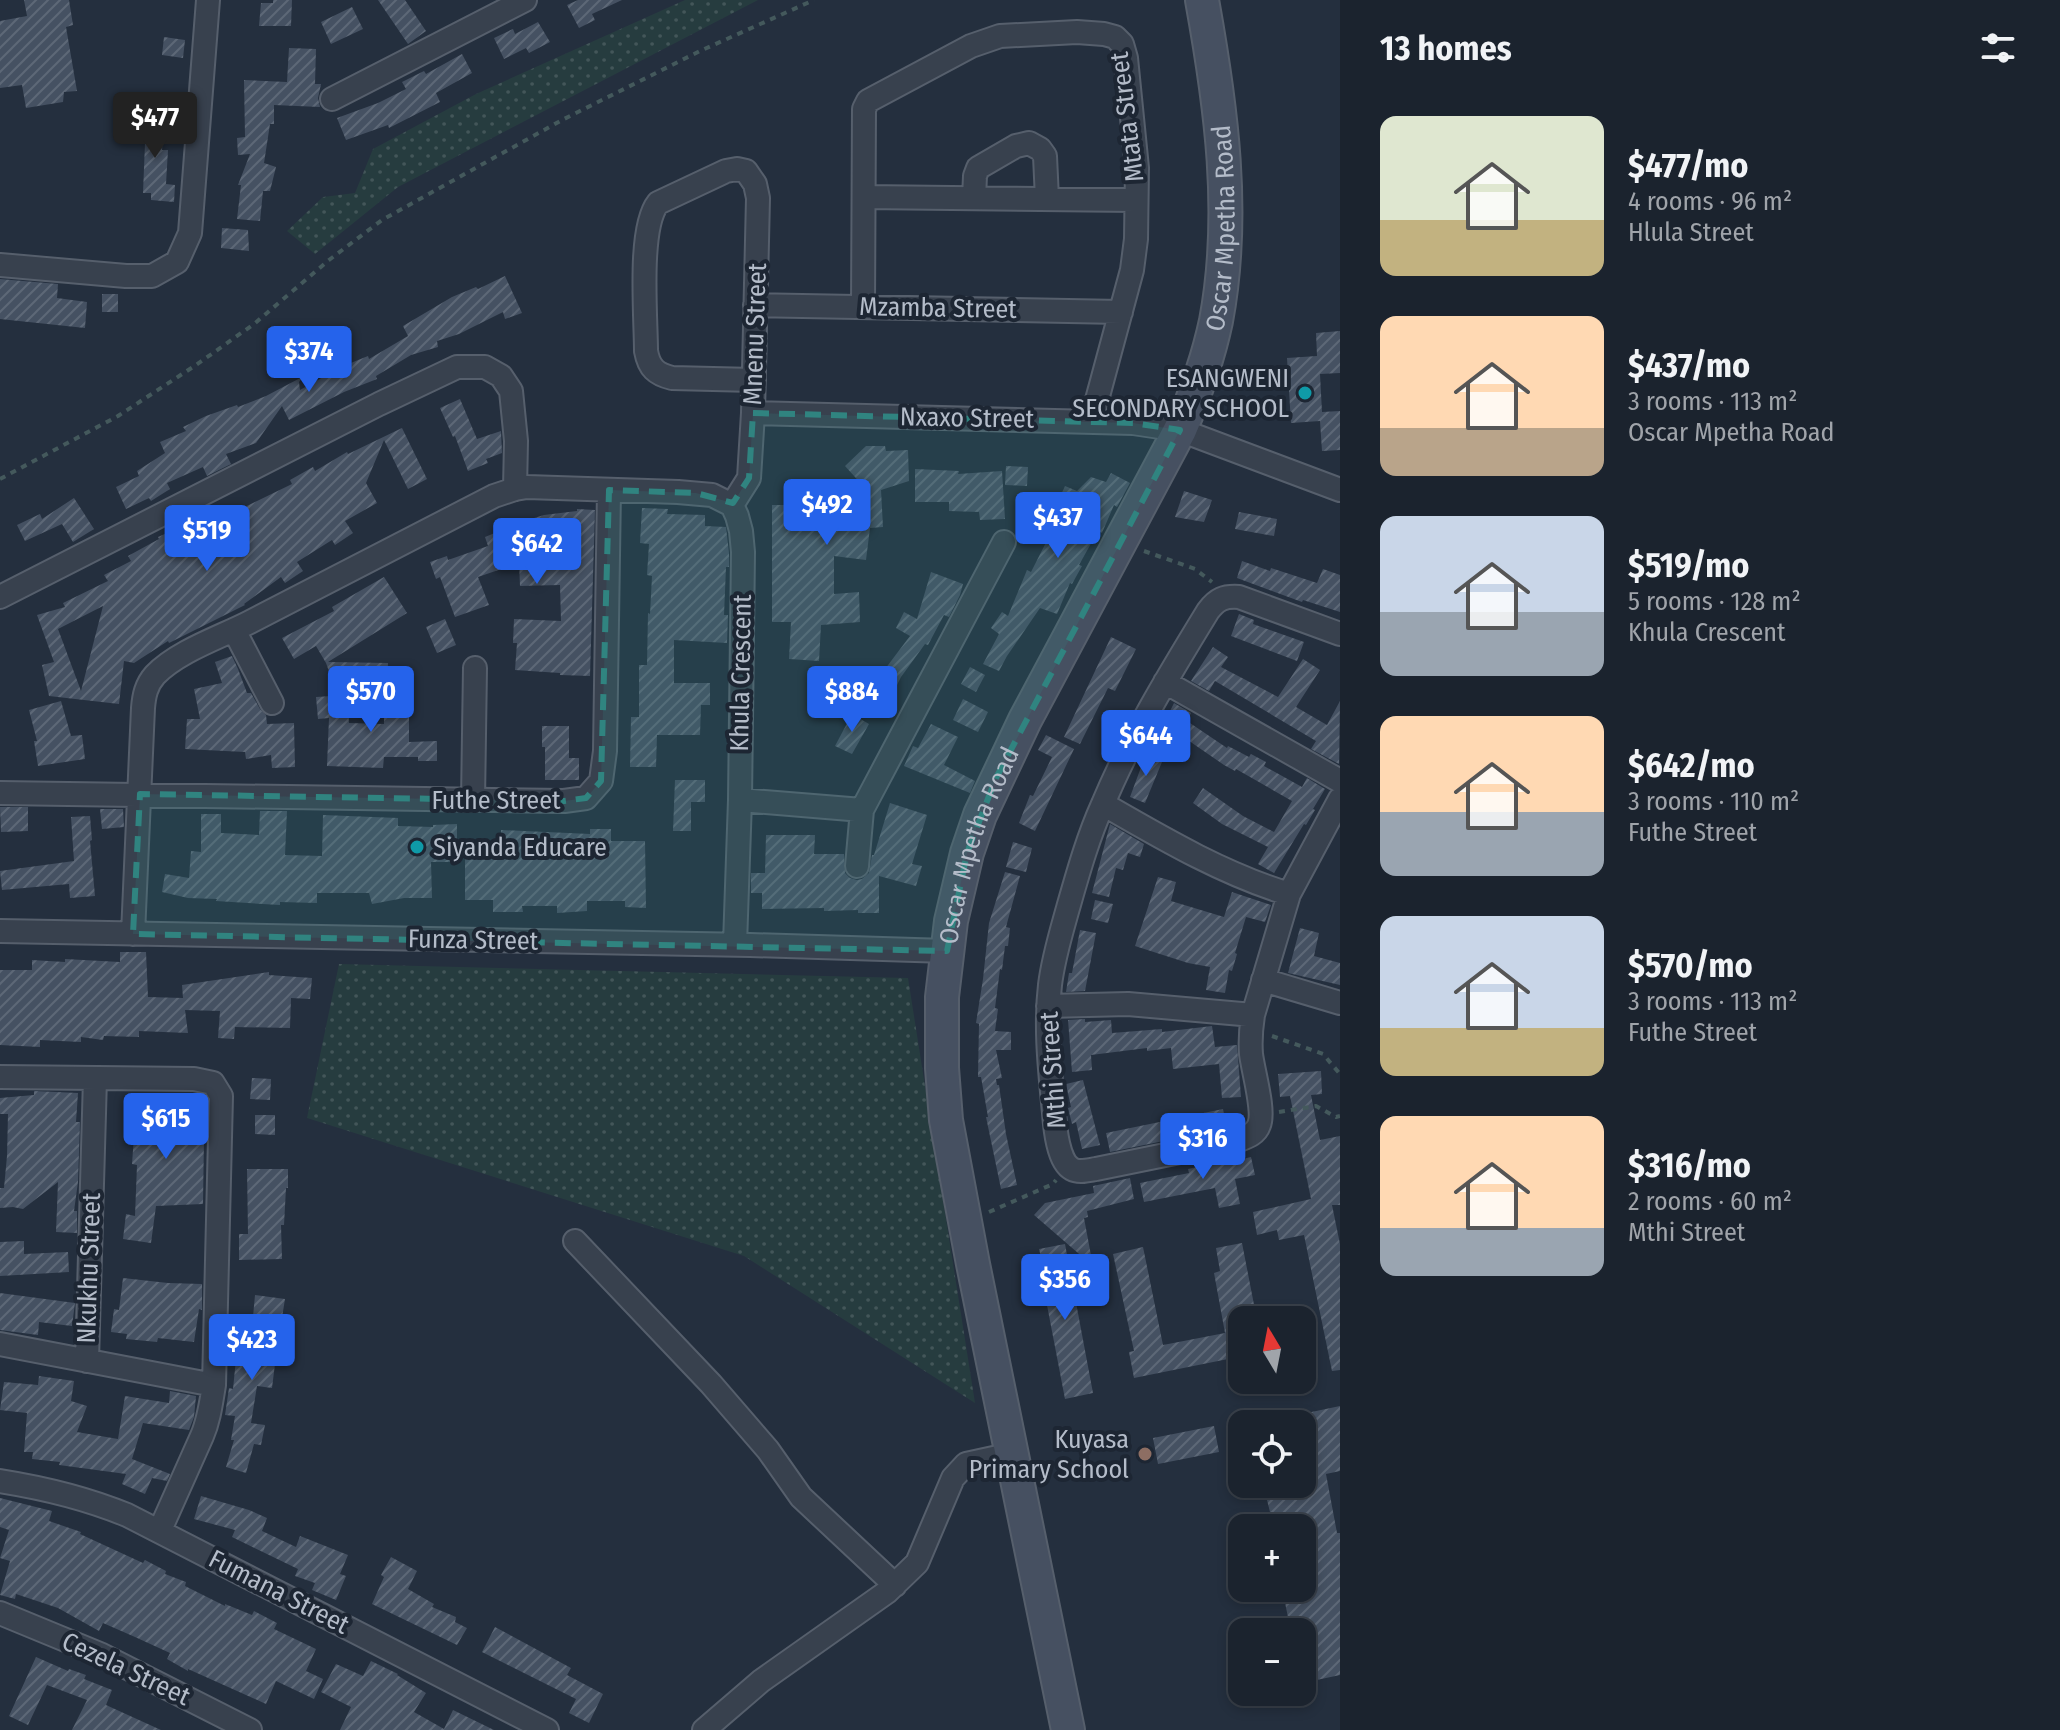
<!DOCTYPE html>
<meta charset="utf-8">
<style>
:root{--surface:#1b232e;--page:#282f3a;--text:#f1f3f6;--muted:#a0a4aa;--line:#39404a;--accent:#2563eb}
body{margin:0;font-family:"Fira Sans Condensed",sans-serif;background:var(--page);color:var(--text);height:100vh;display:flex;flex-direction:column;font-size:30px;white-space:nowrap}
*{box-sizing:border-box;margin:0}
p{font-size:26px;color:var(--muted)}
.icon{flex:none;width:44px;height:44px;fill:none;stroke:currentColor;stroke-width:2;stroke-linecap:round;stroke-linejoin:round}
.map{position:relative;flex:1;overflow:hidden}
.drawer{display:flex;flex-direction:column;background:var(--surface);width:720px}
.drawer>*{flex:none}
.needle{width:52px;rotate:350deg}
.controls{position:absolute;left:1228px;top:1306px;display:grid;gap:16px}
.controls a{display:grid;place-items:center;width:88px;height:88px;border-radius:16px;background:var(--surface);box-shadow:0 4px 12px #0003,0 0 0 2px var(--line);font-size:40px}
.price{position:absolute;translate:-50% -68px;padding:0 18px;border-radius:8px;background:var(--accent);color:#fff;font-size:26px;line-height:52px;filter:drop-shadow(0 2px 4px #0008)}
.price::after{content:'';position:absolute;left:50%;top:48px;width:24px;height:18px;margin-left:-12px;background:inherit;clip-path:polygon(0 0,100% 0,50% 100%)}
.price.on{background:#222;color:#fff}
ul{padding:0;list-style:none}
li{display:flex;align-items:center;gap:24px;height:200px;padding:0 40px}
li span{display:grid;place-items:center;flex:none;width:224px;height:160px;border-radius:16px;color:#555}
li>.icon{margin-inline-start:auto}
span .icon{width:96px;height:96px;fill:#fffc;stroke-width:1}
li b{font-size:34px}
h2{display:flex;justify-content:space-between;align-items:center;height:96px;padding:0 40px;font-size:34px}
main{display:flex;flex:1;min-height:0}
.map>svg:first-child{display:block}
</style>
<main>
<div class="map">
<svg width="1340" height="1730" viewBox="0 0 1340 1730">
<defs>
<pattern id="grass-dots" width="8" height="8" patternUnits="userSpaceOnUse" patternTransform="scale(2)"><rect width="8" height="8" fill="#263c3f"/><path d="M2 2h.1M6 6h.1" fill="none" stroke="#435659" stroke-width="1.8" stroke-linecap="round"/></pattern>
<pattern id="building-hatch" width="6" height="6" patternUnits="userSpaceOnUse" patternTransform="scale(2)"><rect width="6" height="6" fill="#455162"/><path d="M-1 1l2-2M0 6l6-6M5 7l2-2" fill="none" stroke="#5d6877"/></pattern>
</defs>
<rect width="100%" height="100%" fill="#242f3e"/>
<!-- grass -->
<path fill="url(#grass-dots)" d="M685,0H758L398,187L315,254L287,231L323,197L355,193L373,149L476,94Z
M339,964L908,978L975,1403L744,1256L307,1118Z"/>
<!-- building -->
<path fill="url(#building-hatch)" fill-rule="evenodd" d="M24,0H69L73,25L66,27L77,91L64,92L63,102L26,108L22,85L0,88V21L27,16Z
M273,0H292L291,26H259L261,3H273Z
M378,0H405L426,31L408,44Z
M578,0H622L592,14L595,20L579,28L567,5Z
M352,7L363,29L331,44L321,22Z
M538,22L550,42L529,53L526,48L504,59L494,38L513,29L515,34Z
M164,37L185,40L183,58L162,55Z
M289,48L316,49L315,84H321L318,98L320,107L274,105V124H270L264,163L276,167L270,191H263L260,221L237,219L241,185H238L250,154L238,155L237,138L245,137L244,80L287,82Z
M462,54L472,73L436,93L440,102L389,128L388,125L346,140L337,118L378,103L406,89L402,82L424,71L426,74Z
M140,116L165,118L162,150H168L166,184L175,185L174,202L151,200V193H143L145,143L138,142Z
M222,228L248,230L249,251L221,248Z
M505,276L522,313L505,319L503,312L459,334L437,341L438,347L411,355L376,376L377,379L344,392L289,420L282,406L256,443L226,454L231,464L207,476L203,467L167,483L170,489L151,501L149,498L126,509L116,487L139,476L137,471L165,453L160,442L186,431L183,427L206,416L237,405L238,407L266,396L304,376L299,382L300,390L341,367L368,356L369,359L408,336L403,326L452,297L476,287L478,289Z
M0,279L58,284L57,298L87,302L85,328L0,319Z
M102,294H118V312H102Z
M1340,331V373L1320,374L1322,412L1340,411V450L1322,451L1320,421L1291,423L1287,358L1317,356L1316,333Z
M460,399L477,439L501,431L502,453L486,459L488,463L468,471L455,436L453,437L440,408Z
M402,428L427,479L408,489L384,440L366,483L377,503L345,521L353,533L335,545L332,540L297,562L303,571L285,583L281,577L244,604L245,605L169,643L168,641L134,663L124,661L119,704L49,696L42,665L54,662L37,615L65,607L63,603L108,581L104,575L131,561L128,556L159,539L158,537L178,528L186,544L220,527L216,521L292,484L290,480L313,467L315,471L347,452L348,454ZM103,606L81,691L58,629Z
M866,446H885L886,451L908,450L909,481L881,490L883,527L870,528L866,560L834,556V594L859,592L860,622L821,625L819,661L789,659L791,622H772V505H803L806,481L864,487L845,466Z
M1006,466L1028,467L1027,486L1005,485Z
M915,469L959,471L958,474L1002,471L1005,519L980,520L979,512L949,511V502H915Z
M1111,473L1130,483L1117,507L1114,505L1102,533L1098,531L1079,565L1082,566L1072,584L1070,583L1057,614L1040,608L1007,656L999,671L983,664L999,634L991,628L1002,612L1008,616L1027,570L1031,572L1060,515L1053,512L1065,486L1077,491L1091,477L1106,482Z
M1184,491L1212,500L1204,522L1175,517Z
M74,498L94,529L73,542L62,524L25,541L17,525L40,514L42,519Z
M642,508L668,509L667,514L705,515V526L726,527L729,553V567H726L724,615H728L727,643L674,640V683H710V705H701L700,735H657L656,767H630L631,717H639V665H647L648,613L650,614L652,576L647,575L649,544L640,543Z
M577,509L595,510L590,676L560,675V673L515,670L517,643H513L514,619L561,621L560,585L520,586L519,563L478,577L489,605L455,617L440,577L436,579L430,562L447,556L448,560L488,546L485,537L514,525V524L544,515L577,511Z
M1239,512L1277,519L1274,536L1235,529Z
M1242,561L1270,571L1271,568L1317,583L1323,569L1340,575V612L1303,600L1302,602L1237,578Z
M931,572L963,584L960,595L949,617L944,615L928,645L925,644L901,677L885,709L866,700L876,681L910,636L896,628L904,612L917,619Z
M384,577L407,613L328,662L388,663L387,684H361L336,692L326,663L316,646L294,659L282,638L334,611L332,607Z
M1239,614L1254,620L1253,624L1304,642L1297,661L1231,636Z
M445,619L456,645L437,653L426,627Z
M1111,637L1136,649L1115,691L1108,688L1080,744L1064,737Z
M1213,647L1228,657L1221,667L1278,697L1303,659L1320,670L1296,707L1327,725L1340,701L1339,764L1311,749L1316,741L1215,681L1209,691L1191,681Z
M232,656L238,669L247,693H251L260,709L266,715L267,724L294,723L295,767L272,768L271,755L246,759L245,752L185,749L187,719H200L194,689L222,683L215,662Z
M970,667L985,675L976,692L961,684Z
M384,692H409V742L437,741V761H418V757H384L383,768L327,766L329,718L318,719L316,697L347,695L349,723L384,724Z
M963,699L988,712L978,732L953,720Z
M61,701L71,736L82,735L85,759L38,766L34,741H37L29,710Z
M1174,703L1191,713L1187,721L1227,748L1228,746L1249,757L1251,754L1266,762L1264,766L1302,787L1307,778L1325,789L1313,809L1315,810L1306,825L1304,824L1274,873L1258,864L1268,847L1222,824L1193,803L1203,788L1243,816L1274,832L1292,801L1236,769L1235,771L1224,765L1179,734L1176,739L1160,730L1170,716L1168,715Z
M852,714L869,724L852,754L835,746Z
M931,724L958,737L944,765L975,781L970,793L904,766L913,746L918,748Z
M542,726H569V758H579V780H545V747H542Z
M1046,735L1074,749L1035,831L1019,823L1030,795L1033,796L1052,757L1038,750Z
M1147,751L1162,762L1145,803L1130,797Z
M675,780H705V802H691V831H673Z
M890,803L927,815L912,864L922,866L916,886L879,876V913H858V910L824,911V908L762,909V893H751V873H765L766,835H815L814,854H844L845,873L850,878L857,880L862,879L869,873L872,855H874Z
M0,807H28V831L1,832Z
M100,809H123L124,827L102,829Z
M260,811H287L285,855L322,856L323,815L398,818V826L433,827V825L457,824V862H431L432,898H404L372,904L369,893H317V903L280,902V905L216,901L217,899L188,898L162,892L165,874L189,878L191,851L201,852V814H221V833L259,835Z
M90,816L92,840L90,841L95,896L70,898L69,884L2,890L0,871L74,861L71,817Z
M1110,824L1144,844L1140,857L1128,853L1123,870L1116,868L1109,897L1092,893Z
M590,829H611V841H645L646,908L625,907V901H587V911L557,913V906H522L523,912H493V900H465V852H501V830L590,834Z
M1013,842L1032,848L1026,872L1006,867Z
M1005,872L1020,876L1006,927L1010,928L1008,946H1005L1002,970L1000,969L995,1008L998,1009L995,1031L1011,1032V1050H996L1002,1078L996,1079L997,1085H999L1006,1134L1017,1185L1001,1189L986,1117H988L981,1077H978L979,1024L976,1023L983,979L989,923Z
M1158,877L1176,882L1171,901L1224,917L1232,892L1271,905L1265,922L1246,917L1235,953L1237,954L1232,971L1229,970L1225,993L1206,990L1210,967L1188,963L1135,946Z
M1095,900L1113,904L1108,923L1091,919Z
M1300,928L1319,933L1314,956L1340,963V985L1288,973Z
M1080,930L1096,933L1085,991L1066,992L1069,973H1072Z
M120,952H146L148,997L183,998L182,985L269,972V975L312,978L310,999L291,998L290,1028L235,1027L234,1039L218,1038L220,1011L185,1010L188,1033L139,1031V1037L104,1036L103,1040L81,1037V1042L40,1040V1047L0,1045V970H32V960L65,962V959L120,962Z
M1085,1019V1022L1111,1020L1112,1033L1162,1029V1032L1212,1026L1215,1047L1237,1045L1241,1097L1222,1098L1219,1064L1173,1069L1171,1048L1147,1051V1048L1091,1055L1092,1070L1072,1072L1068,1020Z
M1321,1071L1322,1094L1311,1095L1320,1140L1340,1136V1205H1332L1340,1244V1370L1332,1371L1304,1235L1279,1240L1277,1230L1257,1235L1253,1212L1311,1199L1290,1096L1280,1097L1278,1074Z
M252,1078L271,1079L270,1100L250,1099Z
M1083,1080L1100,1145L1082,1149L1076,1122L1072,1124L1068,1108L1071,1107L1066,1084Z
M34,1091L78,1093L76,1122H80L78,1182L74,1211H77V1233L56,1232L58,1182L23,1209L13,1207L0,1208V1188H4L7,1156L8,1114H0V1098L34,1095Z
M150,1093H195L200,1137H204L203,1204L156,1206L151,1243L123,1239L126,1214L135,1216L137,1165L132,1164L135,1122H149Z
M1223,1109L1227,1128L1110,1152L1106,1133Z
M255,1115H275V1135L255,1134Z
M1233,1156L1234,1161L1251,1157L1255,1175L1235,1179L1240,1204L1219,1208L1215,1188L1144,1202L1140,1183L1189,1173L1188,1169L1214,1163V1159Z
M247,1169H288V1188H286L284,1225H281L282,1259L239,1260V1234H248Z
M1130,1178L1134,1199L1087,1211L1088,1217L1084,1218L1093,1266L1034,1215L1045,1203L1094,1193L1093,1186Z
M24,1241V1254L68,1252L69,1272L0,1276V1242Z
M1242,1243L1257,1320H1242V1389L1235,1390L1228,1359L1134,1378L1129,1352L1134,1351L1113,1254L1143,1247L1163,1345L1225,1333L1214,1273L1220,1271L1216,1248Z
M1065,1244L1093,1393L1065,1399L1041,1274L1045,1273L1039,1249Z
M123,1278L168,1283L202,1284V1310L199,1309L194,1342L158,1338L157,1342L126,1339L127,1334L111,1332L114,1309L119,1310Z
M0,1293L75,1303L72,1326L39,1322L38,1335L0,1330Z
M255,1295L285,1299L281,1324L272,1323L267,1363L275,1364L272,1388L257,1386L251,1423L265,1425L261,1445L254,1444L246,1473L226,1467L234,1440H231L235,1416L225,1415L229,1388L233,1389L236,1359L249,1360Z
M39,1376L74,1381L71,1401L87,1406L77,1432L118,1439L125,1396L169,1403L170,1391L196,1396L194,1417L189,1430L143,1423L132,1459L170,1474L167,1481L152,1478L145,1494L122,1484L126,1474L59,1465L60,1462L32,1459L33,1452H24L27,1413L0,1410L4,1382L38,1385Z
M1340,1406V1471L1326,1474L1337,1533H1340V1675L1312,1681L1308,1665L1302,1666V1632H1291L1282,1588H1302V1528H1274L1263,1484H1302V1414Z
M1214,1426L1219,1452L1158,1464L1153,1438Z
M201,1496L249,1510L267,1518L262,1531L296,1547L300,1536L348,1555L340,1574L346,1576L336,1600L312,1590L315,1583L295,1576L298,1569L232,1537L235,1530L194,1519Z
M0,1498L52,1511L49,1521L81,1532L80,1534L143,1563L145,1560L166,1571L165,1574L186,1582L185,1586L225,1606V1604L252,1615L254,1611L277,1623L274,1629L316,1649L306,1671L323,1679L314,1699L276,1681L266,1704L188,1669V1671L167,1659L170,1653L135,1637L103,1623L99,1631L58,1608L16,1594L15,1599L0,1595L10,1561L0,1558L9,1530L0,1527Z
M391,1557L417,1571L408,1589L434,1604L432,1607L456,1617L455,1622L467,1628L457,1645L372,1604L384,1577L381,1575Z
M495,1627L571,1668L567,1675L603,1694L589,1723L569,1713L576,1699L482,1652Z
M36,1657L68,1671L69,1669L86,1675L84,1679L112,1690L106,1705L161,1730H72L87,1700L47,1685L28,1725L9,1716Z
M371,1661L398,1674L397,1675L426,1693L414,1712L444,1729L453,1710L494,1730H340L351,1707L321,1692L336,1664L363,1676Z"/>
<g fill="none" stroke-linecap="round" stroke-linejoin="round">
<defs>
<path id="street" d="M332,99L525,0
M864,197L1136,200
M974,198L975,176L978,168L1016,146L1029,143L1040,149L1045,156L1047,199
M0,265L126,276H152L177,262L190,233L208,0
M755,305L1121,312
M863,307L864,109L868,101L971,46L1000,36L1077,32L1104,34L1115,37L1122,44L1126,58L1137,168L1136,239L1132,270L1091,422
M753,413L1133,423L1180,430L1340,490
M732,505L749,478L753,413L758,198L755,184L746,171L737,169L726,171L658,203C638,228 646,317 646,351C649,368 656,374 672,378L754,380
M0,597L379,404L457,367H485L501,376L511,391L516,441L515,489
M234,630L272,703
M1340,634L1239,597C1224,596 1217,599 1208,611C1170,673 1131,737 1103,804C1088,837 1078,873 1068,908C1061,933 1053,959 1050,985C1045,1027 1050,1071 1054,1113C1055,1127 1058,1162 1072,1169C1079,1173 1089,1170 1096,1169L1239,1140C1247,1137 1256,1134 1259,1125C1265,1111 1253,1071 1251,1054C1250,1041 1251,1028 1253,1015L1289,894L1340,799
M1165,682L1340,781
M0,793L564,801L586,798L601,781L605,751L609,490
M473,800L475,668
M740,800L862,810
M1103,804C1162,838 1223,874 1289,894
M857,866L862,810L1004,542
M0,931L750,945L947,951
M133,934L143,708C144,696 146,685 155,675C178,651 221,637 250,622C332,580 413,538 494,496L515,489L527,487L678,492L712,495L732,505L737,516L741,531L743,552L740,800L735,944
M1263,980L1340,1003
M1048,1006L1128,1004L1253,1015
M0,1077L194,1079L213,1083L221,1096L214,1385C211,1403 209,1420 202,1436L160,1530
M575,1241L711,1384L768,1450L801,1497L895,1585
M0,1344L214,1385
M87,1361L95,1078
M0,1481C44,1488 86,1498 127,1515L547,1730
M0,1613L102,1655L250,1730
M704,1730L761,1681L887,1592L917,1563L953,1478L966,1464L1012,1454"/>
<g id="secondary">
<path id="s1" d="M1068,1730L973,1264L946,1120L942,1068V997L951,921L967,853L980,815L1025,720L1180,430C1195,395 1208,359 1216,321C1236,214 1221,105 1202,0"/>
</g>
</defs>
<!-- street casing -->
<use href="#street" stroke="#565f6c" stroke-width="26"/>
<!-- secondary casing -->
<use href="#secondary" stroke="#565f6c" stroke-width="36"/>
<!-- path -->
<path stroke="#44595c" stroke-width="4" stroke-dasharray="6 6" stroke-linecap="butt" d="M0,479L118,416L196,365L254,324L329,260L382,220L562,120L700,51L814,0
M1144,551L1195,569L1212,582
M1272,1036L1323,1054L1340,1074
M1279,1112L1316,1106L1336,1117L1340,1116
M989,1212L1053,1184L1056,1180"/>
<!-- street -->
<use href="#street" stroke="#38414e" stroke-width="22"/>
<!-- secondary -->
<use href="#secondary" stroke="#465061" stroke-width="32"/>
</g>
<!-- marked area -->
<path fill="#308480" fill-opacity="0.2" stroke="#308480" stroke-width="6" stroke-dasharray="16 10" stroke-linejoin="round" d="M753,413L1133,423L1180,430L996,778L967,853L947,951L133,934L140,794L564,801L586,798L601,781L609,490L696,493L733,503L749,478Z"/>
<!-- markers -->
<g fill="#0f9aa8" stroke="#1d2633" stroke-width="3">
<circle cx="1305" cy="393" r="8"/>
<circle cx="417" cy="847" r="8"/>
</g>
<circle fill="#8d6e63" stroke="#1d2633" stroke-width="3" cx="1145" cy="1454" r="8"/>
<g text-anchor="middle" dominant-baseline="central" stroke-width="8" stroke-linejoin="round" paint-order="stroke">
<!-- street labels -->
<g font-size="26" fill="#b4bcc9" stroke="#1d2633">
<text transform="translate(1127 117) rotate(-97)">Mtata Street</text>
<text stroke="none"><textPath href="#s1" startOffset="1574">Oscar Mpetha Road</textPath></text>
<text transform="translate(938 308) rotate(1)">Mzamba Street</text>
<text transform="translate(755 334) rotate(-88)">Mnenu Street</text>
<text transform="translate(967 418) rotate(1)">Nxaxo Street</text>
<text transform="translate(741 673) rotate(-89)">Khula Crescent</text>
<text x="496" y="800">Futhe Street</text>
<text stroke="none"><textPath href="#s1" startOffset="902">Oscar Mpetha Road</textPath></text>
<text transform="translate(473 940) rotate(1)">Funza Street</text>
<text transform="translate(1053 1070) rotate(-94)">Mthi Street</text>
<text transform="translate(89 1268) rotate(-88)">Nkukhu Street</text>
<text transform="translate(279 1592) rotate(27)">Fumana Street</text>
<text transform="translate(126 1669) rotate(25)">Cezela Street</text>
</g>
<!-- poi labels -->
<g font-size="26" fill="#b4bcc9" stroke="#1d2633" text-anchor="end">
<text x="1289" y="378">ESANGWENI<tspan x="1289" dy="30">SECONDARY SCHOOL</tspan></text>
<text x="433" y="847" text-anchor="start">Siyanda Educare</text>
<text x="1129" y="1439">Kuyasa<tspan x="1129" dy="30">Primary School</tspan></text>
</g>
</g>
</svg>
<div class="controls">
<a><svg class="needle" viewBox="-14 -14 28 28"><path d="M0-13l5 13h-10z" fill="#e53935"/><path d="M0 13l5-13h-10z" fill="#a0a4aa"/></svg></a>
<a><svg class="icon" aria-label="locate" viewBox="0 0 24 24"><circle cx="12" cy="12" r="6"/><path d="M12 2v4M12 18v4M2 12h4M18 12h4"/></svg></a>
<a>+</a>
<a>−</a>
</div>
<b class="price on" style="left:155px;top:160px">$477</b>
<b class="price" style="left:309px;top:394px">$374</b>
<b class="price" style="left:827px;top:547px">$492</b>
<b class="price" style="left:1058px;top:560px">$437</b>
<b class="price" style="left:207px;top:573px">$519</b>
<b class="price" style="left:537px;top:586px">$642</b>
<b class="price" style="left:371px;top:734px">$570</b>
<b class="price" style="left:852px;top:734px">$884</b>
<b class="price" style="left:1146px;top:778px">$644</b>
<b class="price" style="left:166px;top:1161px">$615</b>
<b class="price" style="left:1203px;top:1181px">$316</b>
<b class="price" style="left:1065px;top:1322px">$356</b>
<b class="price" style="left:252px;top:1382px">$423</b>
</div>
<section class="drawer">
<h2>13 homes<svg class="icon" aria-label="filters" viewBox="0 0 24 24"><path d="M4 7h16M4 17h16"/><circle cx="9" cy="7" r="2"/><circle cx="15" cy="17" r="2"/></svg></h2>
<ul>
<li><span style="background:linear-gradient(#dfe7d0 65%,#c2b280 0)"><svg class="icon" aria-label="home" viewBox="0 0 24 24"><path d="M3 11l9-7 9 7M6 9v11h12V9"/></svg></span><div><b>$477/mo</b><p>4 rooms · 96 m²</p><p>Hlula Street</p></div></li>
<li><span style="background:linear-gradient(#ffd9b3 70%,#b9a48a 0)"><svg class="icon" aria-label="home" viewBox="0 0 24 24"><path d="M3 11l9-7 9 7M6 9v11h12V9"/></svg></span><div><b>$437/mo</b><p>3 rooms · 113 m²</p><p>Oscar Mpetha Road</p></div></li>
<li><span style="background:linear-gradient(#c9d6e8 60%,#9aa5b1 0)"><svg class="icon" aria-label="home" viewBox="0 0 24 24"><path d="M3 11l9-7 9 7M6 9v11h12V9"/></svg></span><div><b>$519/mo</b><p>5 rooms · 128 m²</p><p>Khula Crescent</p></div></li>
<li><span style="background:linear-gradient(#ffd9b3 60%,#9aa5b1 0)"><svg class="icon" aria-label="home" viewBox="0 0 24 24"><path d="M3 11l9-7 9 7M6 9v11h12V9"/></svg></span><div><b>$642/mo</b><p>3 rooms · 110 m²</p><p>Futhe Street</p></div></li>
<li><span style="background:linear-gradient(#c9d6e8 70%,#c2b280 0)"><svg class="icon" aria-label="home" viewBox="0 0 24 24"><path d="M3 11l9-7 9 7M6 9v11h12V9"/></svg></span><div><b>$570/mo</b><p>3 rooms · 113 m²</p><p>Futhe Street</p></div></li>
<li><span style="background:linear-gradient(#ffd9b3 70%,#9aa5b1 0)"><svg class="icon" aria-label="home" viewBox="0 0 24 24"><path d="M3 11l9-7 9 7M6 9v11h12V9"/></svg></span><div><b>$316/mo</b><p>2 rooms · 60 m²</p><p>Mthi Street</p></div></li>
</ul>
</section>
</main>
